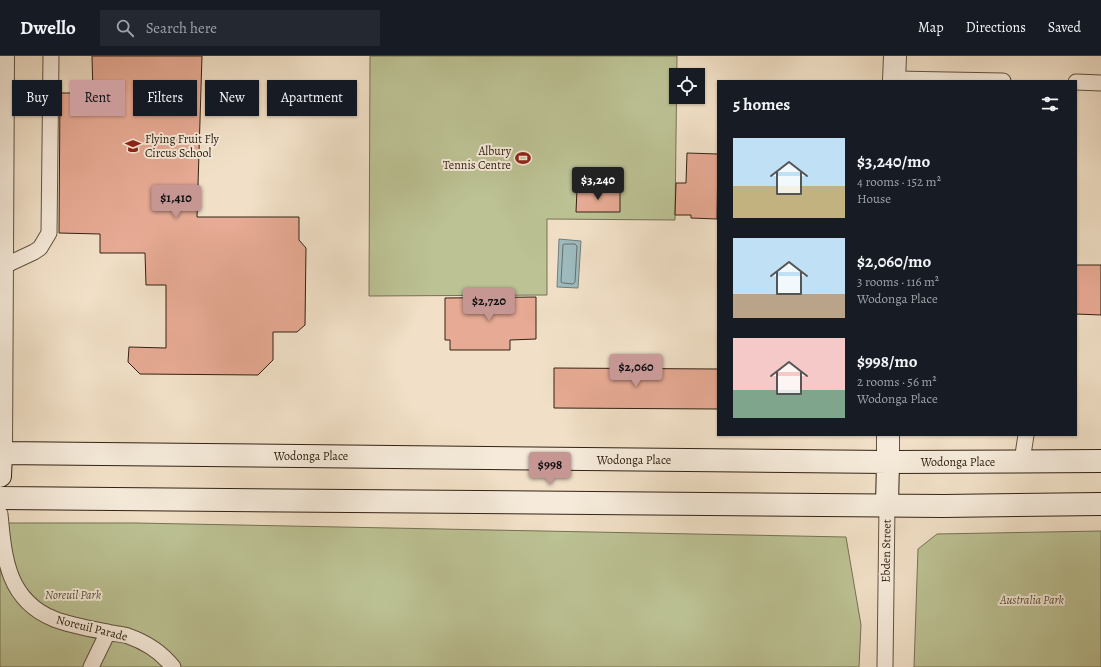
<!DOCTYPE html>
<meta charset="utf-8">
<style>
:root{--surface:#171b24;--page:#242831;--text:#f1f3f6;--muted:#9ea1a6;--line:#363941;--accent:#c59692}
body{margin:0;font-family:Alegreya,serif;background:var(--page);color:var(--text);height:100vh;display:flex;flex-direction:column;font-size:15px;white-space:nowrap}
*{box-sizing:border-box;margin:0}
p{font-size:13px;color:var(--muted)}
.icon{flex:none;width:22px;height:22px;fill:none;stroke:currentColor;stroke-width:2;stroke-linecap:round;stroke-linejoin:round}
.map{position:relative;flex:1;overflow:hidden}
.side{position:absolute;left:717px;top:24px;width:360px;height:356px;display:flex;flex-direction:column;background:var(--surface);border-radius:0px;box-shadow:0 1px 3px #0004}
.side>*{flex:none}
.guide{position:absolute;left:12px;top:24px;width:380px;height:36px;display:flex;gap:8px}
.controls{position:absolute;left:669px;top:12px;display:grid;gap:8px}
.controls a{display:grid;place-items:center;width:36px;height:36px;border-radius:0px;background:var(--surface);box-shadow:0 1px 3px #0004;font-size:20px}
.price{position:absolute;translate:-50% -34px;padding:0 9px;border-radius:4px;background:var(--accent);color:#111;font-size:13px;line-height:26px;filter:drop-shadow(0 1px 2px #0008)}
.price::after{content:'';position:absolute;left:50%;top:24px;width:12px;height:9px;margin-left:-6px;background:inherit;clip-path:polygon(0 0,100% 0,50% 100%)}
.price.selected{background:#222;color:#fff}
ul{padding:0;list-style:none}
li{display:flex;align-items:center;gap:12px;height:100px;padding:0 16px}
li span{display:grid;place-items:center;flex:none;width:112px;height:80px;border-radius:0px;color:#555}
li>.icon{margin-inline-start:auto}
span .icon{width:48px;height:48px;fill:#fffc;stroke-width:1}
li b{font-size:17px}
h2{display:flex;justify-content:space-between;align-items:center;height:48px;padding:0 16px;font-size:17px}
.chip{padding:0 14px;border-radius:0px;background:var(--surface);box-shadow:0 1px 3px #0004;font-size:14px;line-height:36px}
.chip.selected{background:var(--accent);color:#111}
header{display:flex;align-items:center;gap:24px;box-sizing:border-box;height:56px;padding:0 20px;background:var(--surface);border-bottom:1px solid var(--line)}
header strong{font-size:19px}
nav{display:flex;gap:22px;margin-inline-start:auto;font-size:14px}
.search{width:280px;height:36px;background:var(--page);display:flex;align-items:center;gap:10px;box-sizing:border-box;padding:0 14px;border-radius:0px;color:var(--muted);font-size:15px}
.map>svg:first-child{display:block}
</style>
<header>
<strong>Dwello</strong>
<div class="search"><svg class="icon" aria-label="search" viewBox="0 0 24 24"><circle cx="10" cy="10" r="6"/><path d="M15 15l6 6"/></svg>Search here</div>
<nav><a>Map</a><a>Directions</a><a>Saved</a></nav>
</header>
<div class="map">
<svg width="1101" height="611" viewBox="0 0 1101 611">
<rect width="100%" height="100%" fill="#f1e0c7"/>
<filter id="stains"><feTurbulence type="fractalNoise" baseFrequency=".005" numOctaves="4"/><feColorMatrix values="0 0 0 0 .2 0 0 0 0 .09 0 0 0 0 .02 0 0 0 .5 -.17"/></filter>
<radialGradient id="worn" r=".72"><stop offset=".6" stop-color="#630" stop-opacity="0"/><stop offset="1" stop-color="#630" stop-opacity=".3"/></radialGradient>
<!-- green -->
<path fill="#bcc294" stroke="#767254" d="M370,0H677L675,164L547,163V239L369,240Z
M0,467H136L846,481L861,569L859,611H0Z
M1101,475V611H914L918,493L937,478Z"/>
<!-- water -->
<path fill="#9ebbbf" stroke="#727e7a" d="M559,183L581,185L578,232L557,231Z"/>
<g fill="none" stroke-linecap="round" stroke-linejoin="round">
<!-- shore -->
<path stroke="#686e69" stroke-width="1" d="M565,188H575L577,190L575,226L573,228L563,227L561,226L563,189Z"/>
</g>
<!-- building -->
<path fill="#e7aa94" stroke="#312213" d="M92,0H202L197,161H299V184L306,192L305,269L297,276H273V304L258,319L140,318L128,306L129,291L166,292V229H146L145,197H100V178L59,177L60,37H93Z
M687,97L718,98L717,163L691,162V159H675L676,127H686Z
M577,133L620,134V156H576Z
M1076,209H1101V259L1076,258Z
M536,241V283L510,284V294H450V284H445V242Z
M554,312L718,313V353L554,352Z"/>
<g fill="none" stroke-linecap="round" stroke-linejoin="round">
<defs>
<path id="service" d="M895,23L1003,25
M1076,26L1101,27
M2,211L34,196L40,192L49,177L51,0
M1022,405L1026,379
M0,458C4,501 7,544 54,563C69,569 91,573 107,576C114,578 122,578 128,580C145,586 162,597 173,611
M91,611L108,576
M885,611L887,449"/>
<path id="minor" d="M1,397L3,0"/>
<path id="tertiary" d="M894,25L895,0
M888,406V379"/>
<path id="secondary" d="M0,397L888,406L1101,405
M0,420L1,397
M0,442L943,450L1101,448
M887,449L888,406"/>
</defs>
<!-- service casing -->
<use href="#service" stroke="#615240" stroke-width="17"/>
<!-- minor casing -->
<use href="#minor" stroke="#615240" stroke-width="24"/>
<!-- tertiary casing -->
<use href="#tertiary" stroke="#615240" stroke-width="24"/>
<!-- secondary casing -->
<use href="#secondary" stroke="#312213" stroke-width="24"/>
<!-- service -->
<use href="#service" stroke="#f6ebdb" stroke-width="15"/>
<!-- minor -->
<use href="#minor" stroke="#f6ebdb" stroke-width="22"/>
<!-- tertiary -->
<use href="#tertiary" stroke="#f6ebdb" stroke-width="22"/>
<!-- secondary -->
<use href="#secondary" stroke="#f6ebdb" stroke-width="22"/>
</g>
<!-- icons -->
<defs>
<symbol id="school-bare" viewBox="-9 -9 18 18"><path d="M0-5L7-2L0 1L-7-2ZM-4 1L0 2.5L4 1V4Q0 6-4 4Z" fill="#8f2418" stroke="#f6ebdb" stroke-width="2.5" paint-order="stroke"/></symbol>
<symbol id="stadium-bare" viewBox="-9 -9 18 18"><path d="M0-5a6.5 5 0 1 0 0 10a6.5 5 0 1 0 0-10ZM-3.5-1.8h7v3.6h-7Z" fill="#8f2418" stroke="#f6ebdb" stroke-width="2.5" paint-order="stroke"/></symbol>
</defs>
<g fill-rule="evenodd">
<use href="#school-bare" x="122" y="79" width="22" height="22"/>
<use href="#stadium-bare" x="512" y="91" width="22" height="22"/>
</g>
<g text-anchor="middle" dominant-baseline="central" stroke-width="4" stroke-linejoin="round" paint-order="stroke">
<!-- poi labels -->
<g font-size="12" fill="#312213" stroke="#f6ebdb" text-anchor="start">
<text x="145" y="83">Flying Fruit Fly<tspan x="145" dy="14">Circus School</tspan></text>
<text x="511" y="95" text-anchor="end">Albury<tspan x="511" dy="14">Tennis Centre</tspan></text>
</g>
<!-- street labels -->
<g font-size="12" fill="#312213" stroke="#f6ebdb">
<text x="311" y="400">Wodonga Place</text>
<text x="634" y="404">Wodonga Place</text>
<text x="958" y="406">Wodonga Place</text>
<text transform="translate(886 495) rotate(-89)">Ebden Street</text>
<text transform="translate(92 572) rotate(14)">Noreuil Parade</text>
</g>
<!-- park labels -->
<g font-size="12" font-style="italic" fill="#5b523a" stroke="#f6ebdb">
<text x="73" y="539">Noreuil Park</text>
<text x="1032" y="544">Australia Park</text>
</g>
</g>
<rect width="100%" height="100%" filter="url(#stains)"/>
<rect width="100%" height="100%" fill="url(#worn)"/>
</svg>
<div class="controls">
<a><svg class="icon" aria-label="locate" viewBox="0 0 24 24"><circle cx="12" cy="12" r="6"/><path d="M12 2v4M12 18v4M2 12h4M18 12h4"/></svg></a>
</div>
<b class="price selected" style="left:598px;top:145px">$3,240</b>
<b class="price" style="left:176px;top:163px">$1,410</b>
<b class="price" style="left:489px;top:266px">$2,720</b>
<b class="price" style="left:636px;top:332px">$2,060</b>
<b class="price" style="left:550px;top:430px">$998</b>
<div class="guide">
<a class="chip">Buy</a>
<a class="chip selected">Rent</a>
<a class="chip">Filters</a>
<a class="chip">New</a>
<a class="chip">Apartment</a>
</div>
<section class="side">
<h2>5 homes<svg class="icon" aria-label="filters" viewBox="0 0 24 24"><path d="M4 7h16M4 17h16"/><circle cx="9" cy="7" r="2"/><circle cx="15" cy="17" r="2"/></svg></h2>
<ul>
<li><span style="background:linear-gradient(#bfe0f5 60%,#c2b280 0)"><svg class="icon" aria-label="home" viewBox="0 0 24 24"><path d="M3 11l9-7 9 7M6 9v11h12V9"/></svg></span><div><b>$3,240/mo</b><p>4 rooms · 152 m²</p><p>House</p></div></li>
<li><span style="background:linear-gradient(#bfe0f5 70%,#b9a48a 0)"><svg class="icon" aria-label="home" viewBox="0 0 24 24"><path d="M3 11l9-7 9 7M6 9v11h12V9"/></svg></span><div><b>$2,060/mo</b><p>3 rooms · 116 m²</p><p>Wodonga Place</p></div></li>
<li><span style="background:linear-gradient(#f6c9c9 65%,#7fa58c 0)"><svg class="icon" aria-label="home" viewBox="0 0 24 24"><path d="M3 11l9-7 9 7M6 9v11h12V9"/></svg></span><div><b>$998/mo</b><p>2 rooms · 56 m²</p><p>Wodonga Place</p></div></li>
</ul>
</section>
</div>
